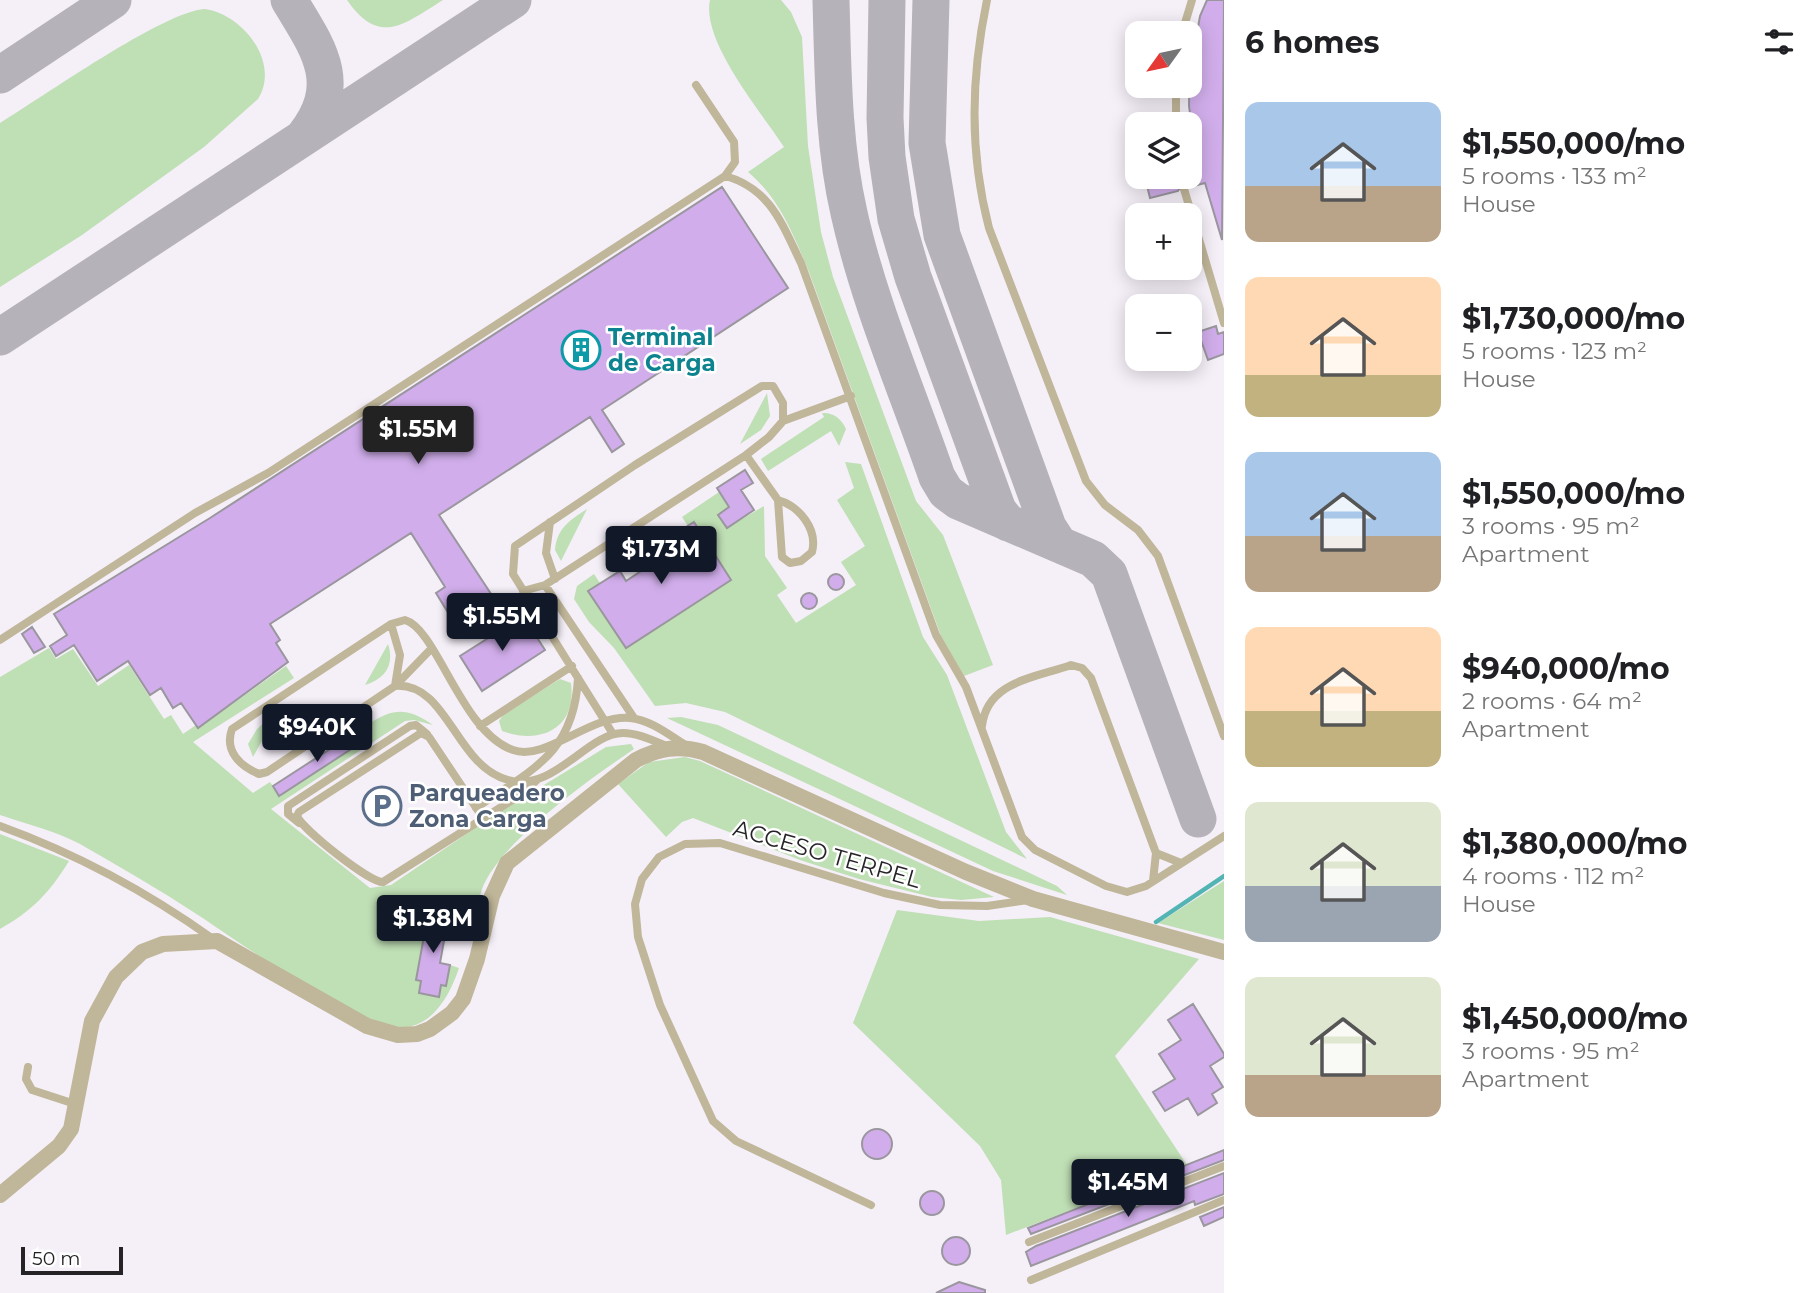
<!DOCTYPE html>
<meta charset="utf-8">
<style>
:root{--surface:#fff;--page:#f2f2f2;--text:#202124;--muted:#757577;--accent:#111827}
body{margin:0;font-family:Montserrat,sans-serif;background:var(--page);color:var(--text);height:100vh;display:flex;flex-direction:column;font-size:26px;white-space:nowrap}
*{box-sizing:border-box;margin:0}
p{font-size:23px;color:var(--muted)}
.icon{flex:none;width:38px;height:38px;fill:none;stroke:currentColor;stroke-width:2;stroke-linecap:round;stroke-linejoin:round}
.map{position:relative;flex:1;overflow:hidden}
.drawer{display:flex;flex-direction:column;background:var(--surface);width:595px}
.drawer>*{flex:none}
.needle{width:46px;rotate:237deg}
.controls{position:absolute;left:1125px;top:21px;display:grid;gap:14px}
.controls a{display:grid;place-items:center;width:77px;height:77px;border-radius:14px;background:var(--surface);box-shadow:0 4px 18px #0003;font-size:35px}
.scale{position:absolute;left:21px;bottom:18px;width:102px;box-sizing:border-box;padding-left:7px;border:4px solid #252326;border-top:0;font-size:19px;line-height:24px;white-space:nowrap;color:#252326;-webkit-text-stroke:5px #fff;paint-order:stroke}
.price{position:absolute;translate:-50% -60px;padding:0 16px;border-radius:7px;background:var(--accent);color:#fff;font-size:23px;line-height:46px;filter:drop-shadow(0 2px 4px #0008)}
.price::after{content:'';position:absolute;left:50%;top:42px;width:21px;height:16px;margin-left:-10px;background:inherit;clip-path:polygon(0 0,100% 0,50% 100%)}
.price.current{background:#222;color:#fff}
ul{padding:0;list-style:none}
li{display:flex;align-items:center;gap:21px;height:175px;padding:0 21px}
li span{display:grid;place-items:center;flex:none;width:196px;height:140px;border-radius:14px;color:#555}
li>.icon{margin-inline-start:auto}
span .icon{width:84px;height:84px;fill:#fffc;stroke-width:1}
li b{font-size:30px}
h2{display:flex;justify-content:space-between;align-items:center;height:84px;padding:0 21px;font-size:30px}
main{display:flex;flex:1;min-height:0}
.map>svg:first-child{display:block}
</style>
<main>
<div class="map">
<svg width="1224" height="1293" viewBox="0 0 1224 1293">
<rect width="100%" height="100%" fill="#f5eff8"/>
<!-- green -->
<path fill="#bfdfb5" d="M347,0H443C404,24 380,47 347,0Z
M710,0H781L791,12L802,37L808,146L821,232L833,277L916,501L943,535L993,665L964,676L941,636L809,272C793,234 780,199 748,172L784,147C761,112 701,41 710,0Z
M205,9C242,14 281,62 258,99L204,147L82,235L0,287V123C41,98 164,11 205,9Z
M767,393L770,416L761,430L740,444Z
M822,413C833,412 842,419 846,429L839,446L831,431L768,471L761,459L824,417Z
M845,462L861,464L923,637L947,675L1006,832L1027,859L725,712L686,703L655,706L614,648L589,622L574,599L577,586L594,574L600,583L589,591L626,648L731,580L694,522L688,526L682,517L719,492L729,507L718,515L727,528L764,506L765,556L787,588L777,595L796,623L856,585L841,562L865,546L837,500L854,488Z
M587,509L561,561L555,550C557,528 570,520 587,509Z
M388,644C395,665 385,679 365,685Z
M49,648L56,659L73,649L98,686L129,665L164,719L171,715L183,734L196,725L198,728L286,666L294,678L193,742L253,793L270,782L279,795L361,742L355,733C386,712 400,702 433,725L414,720L405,721L271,809L370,888L391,885L487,820L606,747L631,744L634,749C593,777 490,848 480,896L449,913L429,909L416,980L421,981L419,993L439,997L441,985H446L450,965L459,968C451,992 435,1024 406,1027C364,1032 238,941 198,915C160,890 120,867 80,844C56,831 26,824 0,815V677Z
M560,679L571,683C577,729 540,745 502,731L499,721L503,715Z
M271,717L274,719L253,757L248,744L257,729Z
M681,717L718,725L1057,886L1067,895L993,871L667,718Z
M685,757L700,761L994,897L961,900L932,897L859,879L800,860L693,818L682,822L666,837L618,784L649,762Z
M0,834L69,861C50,892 32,911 0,929Z
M1224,881V940L1158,923Z
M897,910L979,921L1050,917L1199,959L1115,1056L1187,1165L1006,1235L1001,1180L980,1146L853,1023Z"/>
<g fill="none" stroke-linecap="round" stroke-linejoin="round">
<!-- stream -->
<path stroke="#53b4b4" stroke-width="4.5" d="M1156,922L1224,876"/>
<!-- taxiway -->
<path stroke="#b6b2b9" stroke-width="37" d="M289,0C318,48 345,83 305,135
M831,0C833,71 833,143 849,213C869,303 907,390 937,477L946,492L958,501L1093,559L1109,574L1198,819
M887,0L885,118L887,157L896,219L913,277L998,510L1008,523
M931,0L927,143L942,235L1048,527L1059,544
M0,75L113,0
M0,337L513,0"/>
</g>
<!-- building -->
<path fill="#d1aeeb" stroke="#9a969e" stroke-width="2" d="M1207,0H1224L1222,240L1205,183L1190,187L1183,183L1178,191L1150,198L1145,177H1190V166L1197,164L1189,106L1190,56H1193L1200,16Z
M722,187L788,288L602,410L624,444L612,452L590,417L439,515L499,606L460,632L436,593L445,587L411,533L270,624L280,640L276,643L288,662L198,728L181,703L173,708L161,688L150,695L128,661L97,681L74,645L56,656L50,646L67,635L54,614L210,518Z
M1216,326L1218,334L1224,332V354L1208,360L1198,332Z
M745,470L753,483L741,490L754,510L727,528L718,515L729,507L717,488Z
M694,522L731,580L626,648L588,591L620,571L626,581L653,563L646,553Z
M828 582a8 8 0 1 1 16 0a8 8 0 1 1-16 0Z
M801 601a8 8 0 1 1 16 0a8 8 0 1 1-16 0Z
M523,616L545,650L482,691L460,656Z
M32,627L45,647L34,653L22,634Z
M355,733L362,742L279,796L273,786Z
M429,909L449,913L440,963L450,965L446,986L441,985L439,997L419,993L421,981L416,980Z
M1193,1004L1224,1054V1057L1210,1066L1223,1087L1212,1094L1217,1103L1198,1115L1188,1098L1165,1111L1153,1092L1175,1079L1159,1054L1181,1040L1168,1020Z
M862 1144a15 15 0 1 1 30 0a15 15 0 1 1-30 0Z
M1224,1150V1160L1031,1234L1028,1228Z
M1224,1173V1194L1195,1205L1194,1201L1031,1266L1026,1252L1036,1246Z
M920 1203a12 12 0 1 1 24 0a12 12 0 1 1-24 0Z
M1224,1207V1217L1204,1226L1200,1217Z
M942 1251a14 14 0 1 1 28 0a14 14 0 1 1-28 0Z
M959,1282L985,1290V1293H936Z"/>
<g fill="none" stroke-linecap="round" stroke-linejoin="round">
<!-- lane -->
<path stroke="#c0b699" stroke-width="8" d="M987,0C971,77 969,151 989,228L1086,481L1105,505L1138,530L1158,556L1224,736
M1182,33L1192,0
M696,85L734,142L735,162L725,176C770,188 782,224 801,263L936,635L966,687L1022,837L1035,850L1106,886L1127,892L1146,886L1224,836
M1176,124V86
M1184,189L1224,323
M746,455L778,500L782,557L790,563L801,561L812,552C818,529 799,506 778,500
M550,522L546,553L555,579
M545,585L634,718
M523,591L545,585L746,455L769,437L783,421L851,396
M391,624L400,655L395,686
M0,640L195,513L268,473L725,176
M397,684L431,649
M480,726L572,666
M982,726C987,681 1035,678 1071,665L1082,668L1091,678L1156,853L1181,863
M613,734L513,574L515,546L635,465L762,386H773L783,403V421
M669,747C654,741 638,733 623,733C587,733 554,793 508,780C455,766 448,682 395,686L267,772L259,774C240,766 224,751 232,729L391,624L405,620C437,629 461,732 513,750C546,762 590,714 630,718C651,720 669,735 687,746
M476,808C533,769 574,753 578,678
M483,818L429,737L421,733L299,812L297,816C302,829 370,883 383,882L517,797L536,781
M299,823L288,814V806L410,726L416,725L427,734
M0,826C77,854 146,891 213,939
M1153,881L1156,853
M28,1067L26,1079L32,1090L78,1105
M871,1205L736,1141L713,1121L660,1005L638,937L635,904L642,879L659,857L685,844L720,843L884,893L940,905L987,906L1028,900
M1029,1242L1224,1166
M1031,1280L1224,1200"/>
<!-- street -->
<path stroke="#c0b699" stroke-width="16" d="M0,1195L59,1146L71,1129L92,1021L116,977L142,952L163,944L217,941L367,1026L398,1035L417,1034L430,1029L452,1013L463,999L477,959L492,896L507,863L636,760C659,748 678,745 703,752L966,872L1033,899L1224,952"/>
</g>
<!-- icons -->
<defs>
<symbol id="building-ring" viewBox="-11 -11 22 22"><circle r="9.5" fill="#fff" stroke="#0f9aa8" stroke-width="1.5"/><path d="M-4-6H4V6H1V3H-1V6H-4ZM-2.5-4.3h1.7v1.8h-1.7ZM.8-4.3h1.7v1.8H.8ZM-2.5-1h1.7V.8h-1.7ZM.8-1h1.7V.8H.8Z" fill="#0f9aa8"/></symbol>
<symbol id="parking-ring" viewBox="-11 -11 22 22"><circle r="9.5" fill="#fff" stroke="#5c6f8a" stroke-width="1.5"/><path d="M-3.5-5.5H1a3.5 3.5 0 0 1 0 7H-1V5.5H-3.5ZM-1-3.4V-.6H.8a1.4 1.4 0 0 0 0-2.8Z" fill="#5c6f8a"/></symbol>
</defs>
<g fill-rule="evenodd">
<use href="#building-ring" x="559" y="328" width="44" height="44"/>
<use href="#parking-ring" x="360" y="784" width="44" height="44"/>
</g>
<g text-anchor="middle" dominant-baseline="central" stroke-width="5" stroke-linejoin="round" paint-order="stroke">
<!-- culture labels -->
<g font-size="23" font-weight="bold" fill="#0d838f" stroke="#fff" text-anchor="start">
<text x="608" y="337">Terminal<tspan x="608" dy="26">de Carga</tspan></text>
</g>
<!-- service labels -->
<g font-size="23" font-weight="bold" fill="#4e5e75" stroke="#fff" text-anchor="start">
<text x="409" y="793">Parqueadero<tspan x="409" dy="26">Zona Carga</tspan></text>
</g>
<!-- street labels -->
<g font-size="23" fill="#252326" stroke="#fff">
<text transform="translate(827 854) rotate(16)">ACCESO TERPEL</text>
</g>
</g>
</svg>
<div class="controls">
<a><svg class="needle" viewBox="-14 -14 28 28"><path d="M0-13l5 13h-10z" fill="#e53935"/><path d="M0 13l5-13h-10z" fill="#757577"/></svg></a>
<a><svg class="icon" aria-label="layers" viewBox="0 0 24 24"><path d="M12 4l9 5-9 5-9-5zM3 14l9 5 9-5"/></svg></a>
<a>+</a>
<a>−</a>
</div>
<div class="scale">50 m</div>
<b class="price current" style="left:418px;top:466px">$1.55M</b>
<b class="price" style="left:661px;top:586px">$1.73M</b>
<b class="price" style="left:502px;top:653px">$1.55M</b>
<b class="price" style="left:317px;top:764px">$940K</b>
<b class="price" style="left:433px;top:955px">$1.38M</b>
<b class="price" style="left:1128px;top:1219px">$1.45M</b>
</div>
<section class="drawer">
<h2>6 homes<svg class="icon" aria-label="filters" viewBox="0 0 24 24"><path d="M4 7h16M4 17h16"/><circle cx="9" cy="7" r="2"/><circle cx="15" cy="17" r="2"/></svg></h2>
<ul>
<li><span style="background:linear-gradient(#a9c7e8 60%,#b9a48a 0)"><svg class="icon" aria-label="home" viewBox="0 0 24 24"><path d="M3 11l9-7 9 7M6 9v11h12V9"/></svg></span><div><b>$1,550,000/mo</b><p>5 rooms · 133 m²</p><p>House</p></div></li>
<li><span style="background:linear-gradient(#ffd9b3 70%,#c2b280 0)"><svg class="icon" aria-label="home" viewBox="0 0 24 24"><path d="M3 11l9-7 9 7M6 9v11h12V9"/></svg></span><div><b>$1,730,000/mo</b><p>5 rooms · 123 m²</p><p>House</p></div></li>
<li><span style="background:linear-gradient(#a9c7e8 60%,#b9a48a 0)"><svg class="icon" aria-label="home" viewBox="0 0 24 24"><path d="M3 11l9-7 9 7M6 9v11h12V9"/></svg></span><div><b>$1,550,000/mo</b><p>3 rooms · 95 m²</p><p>Apartment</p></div></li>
<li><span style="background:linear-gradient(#ffd9b3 60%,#c2b280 0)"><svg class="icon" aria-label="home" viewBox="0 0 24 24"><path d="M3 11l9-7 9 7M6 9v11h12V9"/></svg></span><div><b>$940,000/mo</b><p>2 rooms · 64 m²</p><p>Apartment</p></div></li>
<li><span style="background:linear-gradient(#dfe7d0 60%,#9aa5b1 0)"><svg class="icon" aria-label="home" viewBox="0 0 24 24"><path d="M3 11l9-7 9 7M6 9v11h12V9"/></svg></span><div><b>$1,380,000/mo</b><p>4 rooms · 112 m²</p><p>House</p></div></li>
<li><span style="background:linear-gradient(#dfe7d0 70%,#b9a48a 0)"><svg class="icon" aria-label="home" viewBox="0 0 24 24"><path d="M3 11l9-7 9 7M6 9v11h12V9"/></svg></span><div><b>$1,450,000/mo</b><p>3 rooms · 95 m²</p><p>Apartment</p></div></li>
</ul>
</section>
</main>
